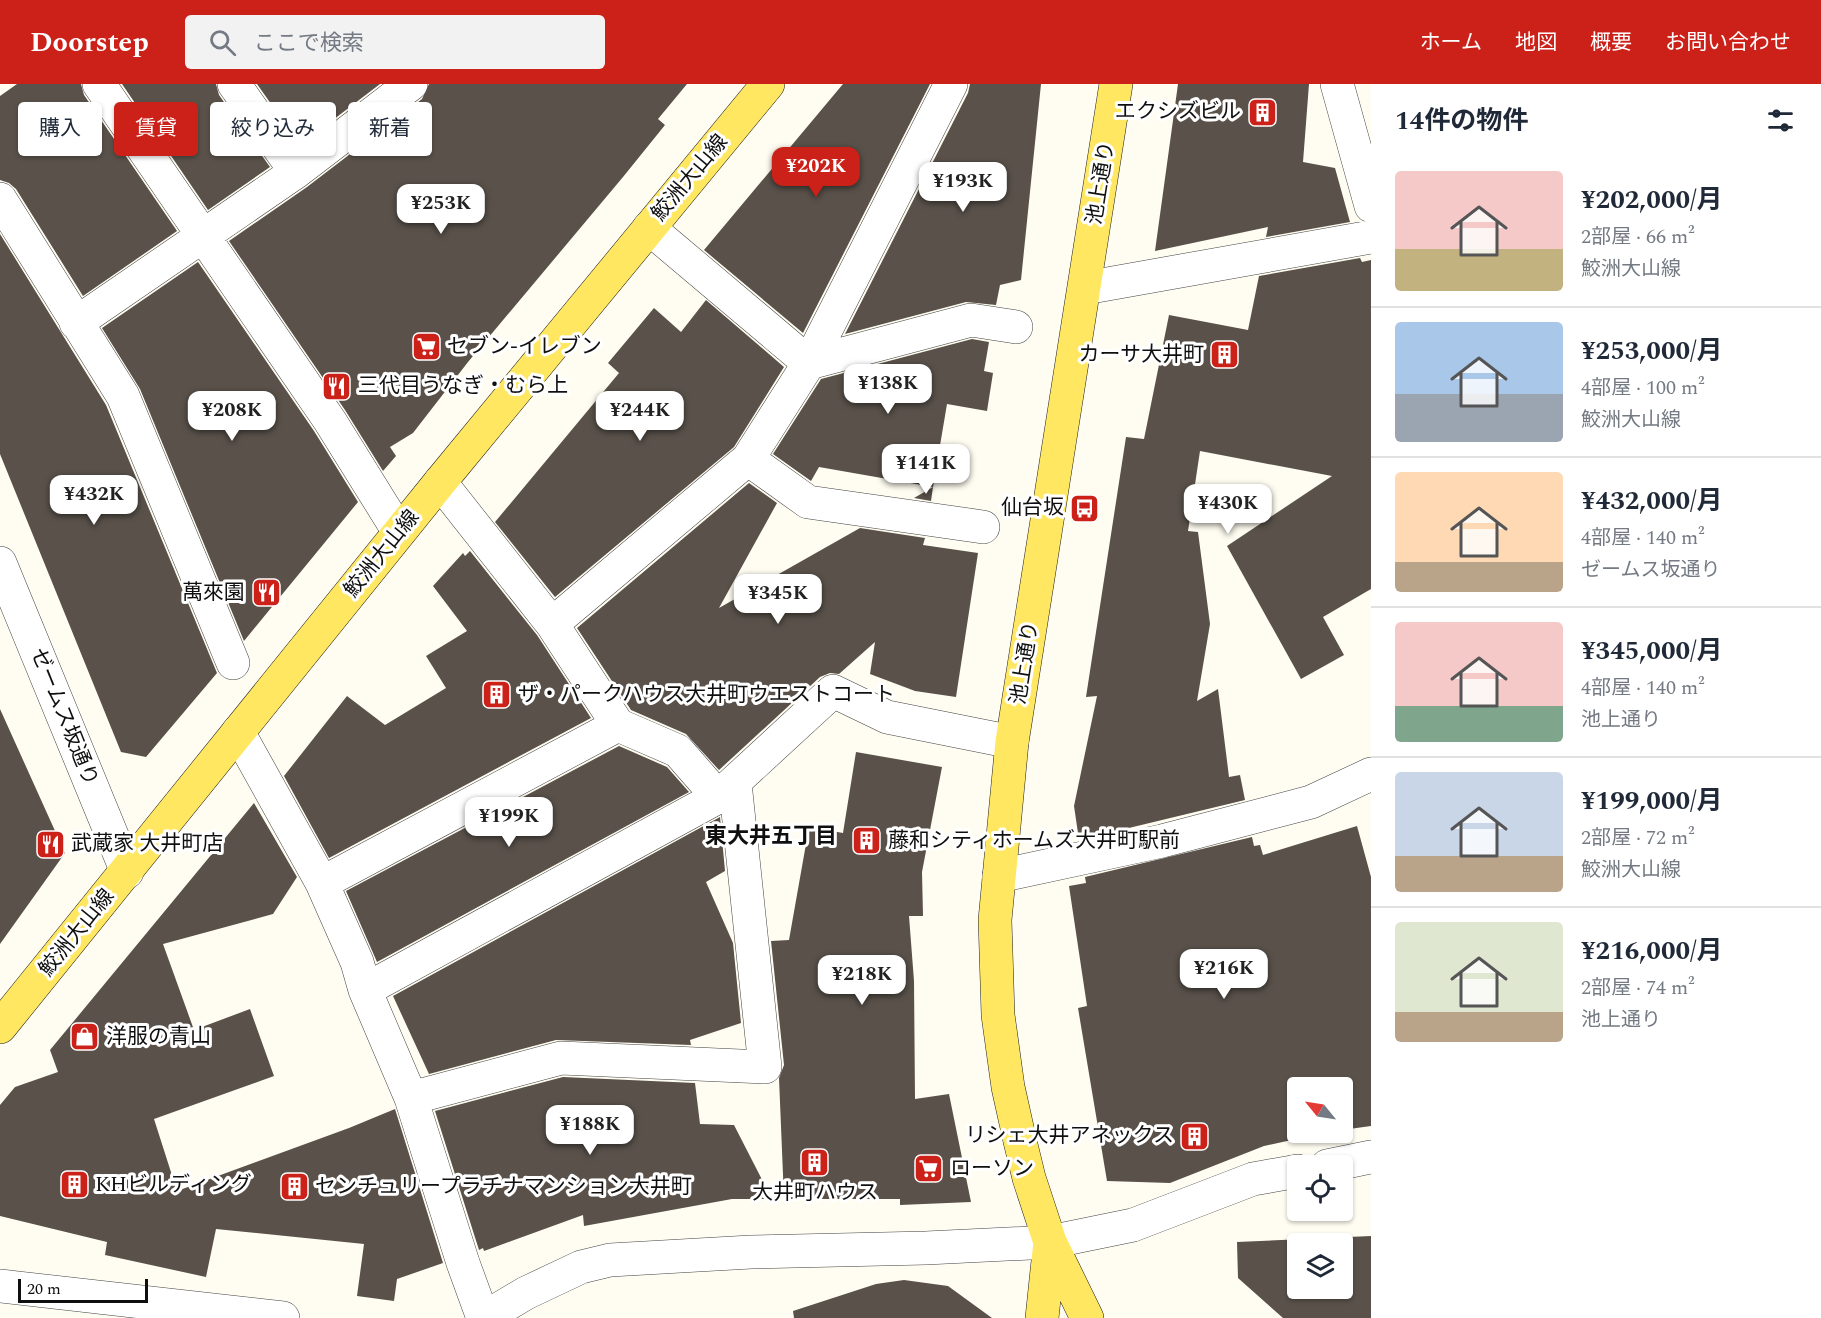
<!DOCTYPE html>
<html lang="ja">
<meta charset="utf-8">
<style>
:root{--surface:#fff;--page:#f2f2f3;--text:#1f2937;--muted:#747a83;--line:#e0e1e3;--accent:#cc2119}
body{margin:0;font-family:Spectral,"Noto Sans JP",serif;background:var(--page);color:var(--text);height:100vh;display:flex;flex-direction:column;font-size:22px;white-space:nowrap}
*{box-sizing:border-box;margin:0}
p{font-size:20px;color:var(--muted)}
.icon{flex:none;width:33px;height:33px;fill:none;stroke:currentColor;stroke-width:2;stroke-linecap:round;stroke-linejoin:round}
.map{position:relative;flex:1;overflow:hidden}
.drawer{display:flex;flex-direction:column;background:var(--surface);width:450px}
.drawer>*{flex:none}
.top-card{position:absolute;left:18px;top:18px;width:570px;height:54px;display:flex;gap:12px}
.needle{width:39px;rotate:300deg}
.fabs{position:absolute;left:1287px;top:993px;display:grid;gap:12px}
.fabs a{display:grid;place-items:center;width:66px;height:66px;border-radius:6px;background:var(--surface);box-shadow:0 2px 4px #0004;font-size:30px}
.scale{position:absolute;left:18px;bottom:15px;width:130px;box-sizing:border-box;padding-left:6px;border:3px solid #0f0f0f;border-top:0;font-size:16px;line-height:21px;white-space:nowrap;color:#0f0f0f;-webkit-text-stroke:4px #fff;paint-order:stroke}
.price{position:absolute;translate:-50% -51px;padding:0 14px;border-radius:12px;background:#fff;color:#222;font-size:20px;line-height:39px;filter:drop-shadow(0 2px 3px #0008)}
.price::after{content:'';position:absolute;left:50%;top:36px;width:18px;height:14px;margin-left:-9px;background:inherit;clip-path:polygon(0 0,100% 0,50% 100%)}
.price.on{background:var(--accent);color:#fff}
ul{padding:0;list-style:none}
li{display:flex;align-items:center;gap:18px;height:150px;padding:0 24px}
li+li{border-top:2px solid var(--line)}
li span{display:grid;place-items:center;flex:none;width:168px;height:120px;border-radius:6px;color:#555}
li>.icon{margin-inline-start:auto}
span .icon{width:72px;height:72px;fill:#fffc;stroke-width:1}
li b{font-size:26px}
h2{display:flex;justify-content:space-between;align-items:center;height:72px;padding:0 24px;font-size:26px}
.tag{padding:0 21px;border-radius:6px;background:var(--surface);box-shadow:0 2px 4px #0004;font-size:21px;line-height:54px}
.tag.on{background:var(--accent);color:#fff}
header{display:flex;align-items:center;gap:36px;box-sizing:border-box;height:84px;padding:0 30px;background:var(--accent);color:#fff}
header strong{font-size:28px}
nav{display:flex;gap:33px;margin-inline-start:auto;font-size:21px}
.search{width:420px;height:54px;background:var(--page);display:flex;align-items:center;gap:15px;box-sizing:border-box;padding:0 21px;border-radius:6px;color:var(--muted);font-size:22px}
main{display:flex;flex:1;min-height:0}
.map>svg:first-child{display:block}
</style>
<header>
<strong>Doorstep</strong>
<div class="search"><svg class="icon" aria-label="search" viewBox="0 0 24 24"><circle cx="10" cy="10" r="6"/><path d="M15 15l6 6"/></svg>ここで検索</div>
<nav><a>ホーム</a><a>地図</a><a>概要</a><a>お問い合わせ</a></nav>
</header>
<main>
<div class="map">
<svg width="1371" height="1234" viewBox="0 0 1371 1234">
<rect width="100%" height="100%" fill="#fffdf1"/>
<!-- building -->
<path fill="#59514a" fill-rule="evenodd" d="M17,0H81L84,11L177,147L83,212L16,105L9,99L0,96V12Z
M122,0H216L219,11L270,83L208,126Z
M257,0H380L300,61Z
M429,0H687L658,35L665,41L623,93L468,278L413,349L390,363L396,372L383,387L345,326L229,157L307,103L422,15Z
M843,0H930L803,249L704,166Z
M970,0H1041L1021,196L1000,201L996,221L966,218L845,250L968,9Z
M1178,0H1309L1303,78L1335,84L1350,138L1266,153L1268,143L1155,167Z
M0,150L106,321L217,589L146,673L121,668L0,370Z
M1360,174L1362,178L1371,176V505L1323,533L1344,571L1301,595L1227,462L1332,392L1200,367L1188,447L1198,448L1210,540L1197,617L1218,605L1229,693L1240,691L1245,716L1079,756L1074,722L1097,612L1086,613L1126,353L1144,355L1169,231L1248,246L1259,192Z
M198,178L314,347L358,418L244,557L140,305L102,244Z
M706,216L784,283L734,363L555,513L495,438L619,289L608,279L654,224L681,248Z
M972,255L989,258L984,287L993,289L987,327L947,320L933,403L819,383L811,397L773,370L821,295Z
M749,399L777,419L719,524L860,444L925,454L923,461L978,469L956,613L915,607L870,590L875,558L839,590L830,589L820,593L719,686L686,650L631,626L577,544Z
M933,403L931,417L914,414Z
M470,467L537,551L591,634L329,774L284,692L347,612L385,641L446,604L426,572L467,547L433,502L463,469L465,472Z
M0,625L65,769L0,860Z
M619,662L667,683L689,708L377,878L346,807Z
M856,668L942,683L922,788L923,832H909L914,897L915,1015L949,1010L971,1118L900,1121V1115H784L779,994L784,981L771,857L789,856L809,743L843,749Z
M254,719L297,793L273,830L163,860L194,946L250,925L274,992L154,1035L177,1107L349,1044L395,1025L443,1179L397,1195L394,1217L357,1212L364,1160L216,1145L206,1193L105,1171L107,1158L0,1132V1021L15,1003L58,988L50,966Z
M720,733L725,787L706,798L733,859L741,939L690,956L691,961L556,956L429,990L393,912Z
M1357,742L1371,793V1042L1342,1046V1004H1298V1048H1328L1264,1062L1170,1099L1107,1097L1078,924L1087,922L1069,802L1086,799L1085,793L1252,753L1254,762L1260,761L1263,771Z
M563,993L695,999L700,1040L734,1041L772,1115H732L584,1142L583,1131L484,1167L483,1164L479,1166L435,1027Z
M1371,1152V1234H1283L1238,1194L1237,1158ZM1298,1160H1342V1204H1298Z
M904,1196L948,1202L992,1234H794L793,1227L876,1200Z"/>
<g fill="none" stroke-linecap="round" stroke-linejoin="round">
<defs>
<path id="minor" d="M99,0L330,337L399,448
M234,0L296,88
M1337,0L1371,122
M0,115L123,312L233,579
M649,144L809,279L971,236L1016,243
M1085,204L1371,153
M76,239L296,88L411,0
M748,375L808,418L983,443
M440,398L552,540L618,641L678,667L718,713
M0,479L127,788
M552,540L748,375L809,279L951,0
M238,648L322,799L357,878L365,906L411,1014L463,1179L483,1234
M999,792L1162,757L1311,718L1371,690
M322,799L618,641
M365,906L718,713L833,607L887,633L1012,658
M411,1014L561,974L765,983L735,699
M1327,1082L1371,1073
M0,1202L283,1234
M484,1234L526,1209L581,1183L610,1176L751,1168L926,1164L1050,1158L1133,1141L1253,1095L1298,1087"/>
<path id="major" d="M0,943L440,398L768,0
M1042,1234L1050,1158
M1087,1234L1050,1158L1029,1094L1020,1057L1008,1003L998,931L995,836L1012,658L1116,0"/>
</defs>
<!-- minor casing -->
<use href="#minor" stroke="#424242" stroke-width="34"/>
<!-- major casing -->
<use href="#major" stroke="#202020" stroke-width="34"/>
<!-- minor -->
<use href="#minor" stroke="#fff" stroke-width="33"/>
<!-- major -->
<use href="#major" stroke="#ffe761" stroke-width="33"/>
</g>
<!-- icons -->
<defs>
<symbol id="building-square" viewBox="-11 -11 22 22"><rect x="-9" y="-9" width="18" height="18" rx="4" fill="#cc2119" stroke="#fff"/><path d="M-4-6H4V6H1V3H-1V6H-4ZM-2.5-4.3h1.7v1.8h-1.7ZM.8-4.3h1.7v1.8H.8ZM-2.5-1h1.7V.8h-1.7ZM.8-1h1.7V.8H.8Z" fill="#fff"/></symbol>
<symbol id="supermarket-square" viewBox="-11 -11 22 22"><rect x="-9" y="-9" width="18" height="18" rx="4" fill="#cc2119" stroke="#fff"/><path d="M-6-5.5h2.5l.6 2H6L4.5 2H-2.5L-4.4-4H-6ZM-1.5 3.2a1.3 1.3 0 1 0 .1 0ZM3 3.2a1.3 1.3 0 1 0 .1 0Z" fill="#fff"/></symbol>
<symbol id="restaurant-square" viewBox="-11 -11 22 22"><rect x="-9" y="-9" width="18" height="18" rx="4" fill="#cc2119" stroke="#fff"/><path d="M-5-6h1v4h1v-4h1v4h1v-4h1v5L-1.5 .5V6h-2V.5L-5-1ZM5-6V6H3V1.5H1.5Q1.5-4 5-6Z" fill="#fff"/></symbol>
<symbol id="bus-square" viewBox="-11 -11 22 22"><rect x="-9" y="-9" width="18" height="18" rx="4" fill="#cc2119" stroke="#fff"/><path d="M-5-6H5V4H4V6H2V4H-2V6H-4V4H-5ZM-3.5-4V0h7V-4ZM-3.5 1.2v1.5H-2V1.2ZM2 1.2v1.5H3.5V1.2Z" fill="#fff"/></symbol>
<symbol id="shop-square" viewBox="-11 -11 22 22"><rect x="-9" y="-9" width="18" height="18" rx="4" fill="#cc2119" stroke="#fff"/><path d="M-5-2.5h2.3a2.7 3.5 0 0 1 5.4 0H5L5.5 6h-11ZM-1.5-2.5h3a1.5 2.3 0 0 0-3 0Z" fill="#fff"/></symbol>
</defs>
<g fill-rule="evenodd">
<use href="#building-square" x="1246" y="12" width="33" height="33"/>
<use href="#supermarket-square" x="410" y="246" width="33" height="33"/>
<use href="#building-square" x="1208" y="254" width="33" height="33"/>
<use href="#restaurant-square" x="320" y="286" width="33" height="33"/>
<use href="#bus-square" x="1068" y="408" width="33" height="33"/>
<use href="#restaurant-square" x="250" y="492" width="33" height="33"/>
<use href="#building-square" x="480" y="594" width="33" height="33"/>
<use href="#building-square" x="850" y="740" width="33" height="33"/>
<use href="#restaurant-square" x="34" y="744" width="33" height="33"/>
<use href="#shop-square" x="68" y="936" width="33" height="33"/>
<use href="#building-square" x="1178" y="1036" width="33" height="33"/>
<use href="#building-square" x="798" y="1062" width="33" height="33"/>
<use href="#supermarket-square" x="912" y="1068" width="33" height="33"/>
<use href="#building-square" x="58" y="1084" width="33" height="33"/>
<use href="#building-square" x="278" y="1086" width="33" height="33"/>
</g>
<g text-anchor="middle" dominant-baseline="central" stroke-width="6" stroke-linejoin="round" paint-order="stroke">
<!-- poi labels -->
<g font-size="21" fill="#0f0f0f" stroke="#fff" text-anchor="start">
<text x="1241" y="28" text-anchor="end">エクシズビル</text>
<text x="447" y="263">セブン-イレブン</text>
<text x="1204" y="271" text-anchor="end">カーサ大井町</text>
<text x="358" y="302">三代目うなぎ・むら上</text>
<text x="1064" y="424" text-anchor="end">仙台坂</text>
<text x="245" y="509" text-anchor="end">萬來園</text>
<text x="518" y="611">ザ・パークハウス大井町ウエストコート</text>
<text x="888" y="757">藤和シティホームズ大井町駅前</text>
<text x="71" y="760">武蔵家 大井町店</text>
<text x="106" y="953">洋服の青山</text>
<text x="1174" y="1052" text-anchor="end">リシェ大井アネックス</text>
<text x="950" y="1085">ローソン</text>
<text x="95" y="1101">KHビルディング</text>
<text x="315" y="1103">センチュリープラチナマンション大井町</text>
<text x="815" y="1109" text-anchor="middle">大井町ハウス</text>
</g>
<!-- street labels -->
<g font-size="21" fill="#0f0f0f" stroke="#fff">
<text transform="translate(690 94) rotate(-50)">鮫洲大山線</text>
<text transform="translate(1101 99) rotate(-81)">池上通り</text>
<text transform="translate(382 470) rotate(-51)">鮫洲大山線</text>
<text transform="translate(1025 579) rotate(-81)">池上通り</text>
<text transform="translate(64 633) rotate(68)">ゼームス坂通り</text>
<text transform="translate(77 849) rotate(-51)">鮫洲大山線</text>
</g>
<!-- neighbourhood labels -->
<g font-size="22" font-weight="bold" fill="#0f0f0f" stroke="#fff">
<text x="771" y="752">東大井五丁目</text>
</g>
</g>
</svg>
<div class="fabs">
<a><svg class="needle" viewBox="-14 -14 28 28"><path d="M0-13l5 13h-10z" fill="#e53935"/><path d="M0 13l5-13h-10z" fill="#747a83"/></svg></a>
<a><svg class="icon" aria-label="locate" viewBox="0 0 24 24"><circle cx="12" cy="12" r="6"/><path d="M12 2v4M12 18v4M2 12h4M18 12h4"/></svg></a>
<a><svg class="icon" aria-label="layers" viewBox="0 0 24 24"><path d="M12 4l9 5-9 5-9-5zM3 14l9 5 9-5"/></svg></a>
</div>
<div class="scale">20 m</div>
<b class="price on" style="left:816px;top:114px">¥202K</b>
<b class="price" style="left:963px;top:129px">¥193K</b>
<b class="price" style="left:441px;top:151px">¥253K</b>
<b class="price" style="left:888px;top:331px">¥138K</b>
<b class="price" style="left:232px;top:358px">¥208K</b>
<b class="price" style="left:640px;top:358px">¥244K</b>
<b class="price" style="left:926px;top:411px">¥141K</b>
<b class="price" style="left:94px;top:442px">¥432K</b>
<b class="price" style="left:1228px;top:451px">¥430K</b>
<b class="price" style="left:778px;top:541px">¥345K</b>
<b class="price" style="left:509px;top:764px">¥199K</b>
<b class="price" style="left:1224px;top:916px">¥216K</b>
<b class="price" style="left:862px;top:922px">¥218K</b>
<b class="price" style="left:590px;top:1072px">¥188K</b>
<div class="top-card">
<a class="tag">購入</a>
<a class="tag on">賃貸</a>
<a class="tag">絞り込み</a>
<a class="tag">新着</a>
</div>
</div>
<section class="drawer">
<h2>14件の物件<svg class="icon" aria-label="filters" viewBox="0 0 24 24"><path d="M4 7h16M4 17h16"/><circle cx="9" cy="7" r="2"/><circle cx="15" cy="17" r="2"/></svg></h2>
<ul>
<li><span style="background:linear-gradient(#f6c9c9 65%,#c2b280 0)"><svg class="icon" aria-label="home" viewBox="0 0 24 24"><path d="M3 11l9-7 9 7M6 9v11h12V9"/></svg></span><div><b>¥202,000/月</b><p>2部屋 · 66 m²</p><p>鮫洲大山線</p></div></li>
<li><span style="background:linear-gradient(#a9c7e8 60%,#9aa5b1 0)"><svg class="icon" aria-label="home" viewBox="0 0 24 24"><path d="M3 11l9-7 9 7M6 9v11h12V9"/></svg></span><div><b>¥253,000/月</b><p>4部屋 · 100 m²</p><p>鮫洲大山線</p></div></li>
<li><span style="background:linear-gradient(#ffd9b3 75%,#b9a48a 0)"><svg class="icon" aria-label="home" viewBox="0 0 24 24"><path d="M3 11l9-7 9 7M6 9v11h12V9"/></svg></span><div><b>¥432,000/月</b><p>4部屋 · 140 m²</p><p>ゼームス坂通り</p></div></li>
<li><span style="background:linear-gradient(#f6c9c9 70%,#7fa58c 0)"><svg class="icon" aria-label="home" viewBox="0 0 24 24"><path d="M3 11l9-7 9 7M6 9v11h12V9"/></svg></span><div><b>¥345,000/月</b><p>4部屋 · 140 m²</p><p>池上通り</p></div></li>
<li><span style="background:linear-gradient(#c9d6e8 70%,#b9a48a 0)"><svg class="icon" aria-label="home" viewBox="0 0 24 24"><path d="M3 11l9-7 9 7M6 9v11h12V9"/></svg></span><div><b>¥199,000/月</b><p>2部屋 · 72 m²</p><p>鮫洲大山線</p></div></li>
<li><span style="background:linear-gradient(#dfe7d0 75%,#b9a48a 0)"><svg class="icon" aria-label="home" viewBox="0 0 24 24"><path d="M3 11l9-7 9 7M6 9v11h12V9"/></svg></span><div><b>¥216,000/月</b><p>2部屋 · 74 m²</p><p>池上通り</p></div></li>
</ul>
</section>
</main>
